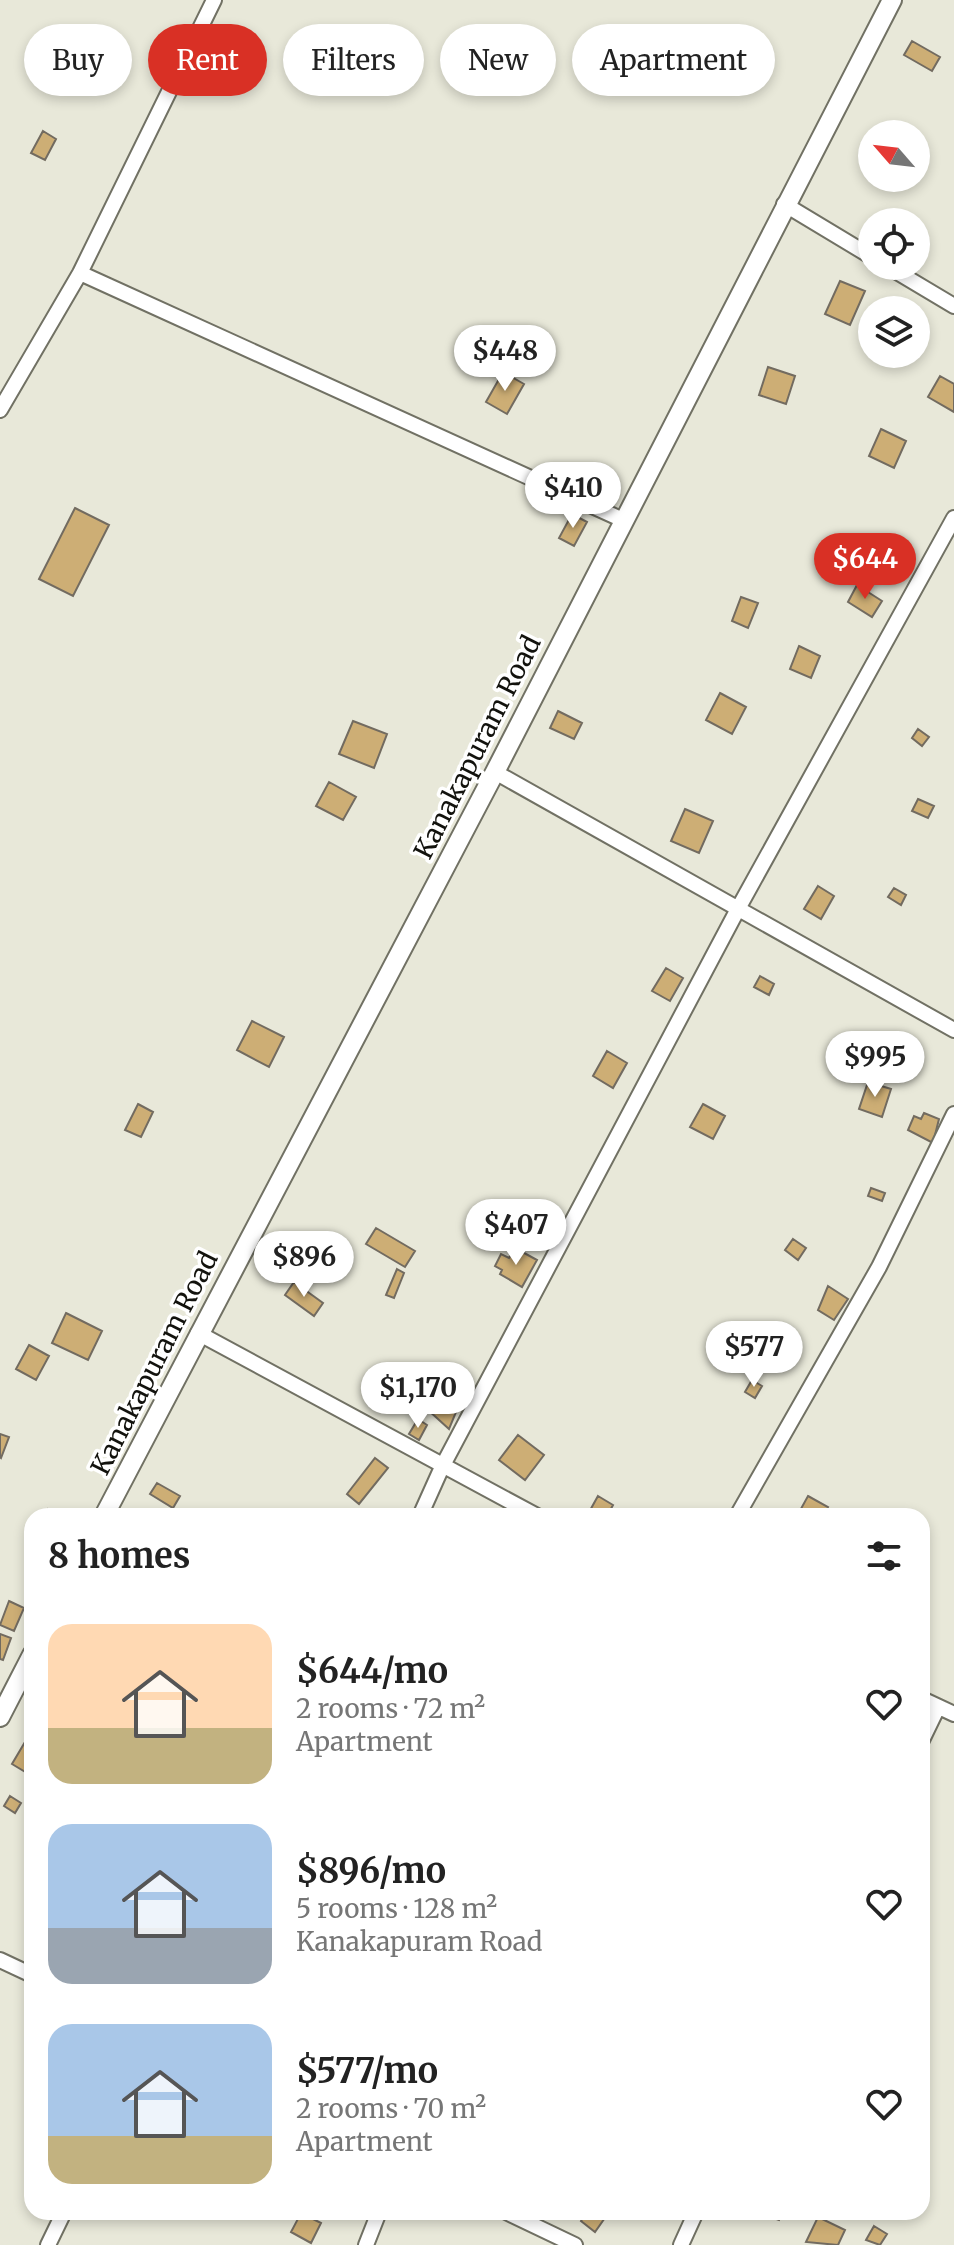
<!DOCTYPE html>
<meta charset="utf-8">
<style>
:root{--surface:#fff;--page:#f6f6f6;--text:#222;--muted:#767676;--accent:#d93025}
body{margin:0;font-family:Merriweather,serif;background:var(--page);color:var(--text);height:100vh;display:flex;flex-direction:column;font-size:30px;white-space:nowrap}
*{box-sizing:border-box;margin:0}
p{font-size:26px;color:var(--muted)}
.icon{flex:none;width:44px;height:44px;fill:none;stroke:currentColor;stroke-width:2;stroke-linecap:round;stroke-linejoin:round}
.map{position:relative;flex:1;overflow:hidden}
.panel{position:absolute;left:24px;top:1508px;width:906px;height:712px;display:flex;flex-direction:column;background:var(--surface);border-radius:24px;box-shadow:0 4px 12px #0003}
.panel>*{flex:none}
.hud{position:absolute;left:24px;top:24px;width:906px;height:72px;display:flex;gap:16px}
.needle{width:52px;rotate:298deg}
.buttons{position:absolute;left:858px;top:120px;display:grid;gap:16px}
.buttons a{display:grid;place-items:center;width:72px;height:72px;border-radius:50%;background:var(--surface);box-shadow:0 4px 12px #0003;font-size:40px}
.price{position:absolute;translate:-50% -68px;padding:0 18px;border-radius:28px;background:#fff;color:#222;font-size:26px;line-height:52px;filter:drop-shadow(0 2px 4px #0008)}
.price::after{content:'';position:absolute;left:50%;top:48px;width:24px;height:18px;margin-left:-12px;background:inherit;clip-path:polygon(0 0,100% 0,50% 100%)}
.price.selected{background:var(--accent);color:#fff}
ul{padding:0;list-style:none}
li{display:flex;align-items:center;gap:24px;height:200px;padding:0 24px}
li span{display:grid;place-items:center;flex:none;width:224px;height:160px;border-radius:24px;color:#555}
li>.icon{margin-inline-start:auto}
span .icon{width:96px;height:96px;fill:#fffc;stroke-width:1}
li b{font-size:34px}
h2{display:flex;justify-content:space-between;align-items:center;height:96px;padding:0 24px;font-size:34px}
.pill{padding:0 28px;border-radius:36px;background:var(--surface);box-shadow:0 4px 12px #0003;font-size:28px;line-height:72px}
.pill.selected{background:var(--accent);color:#fff}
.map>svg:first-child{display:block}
</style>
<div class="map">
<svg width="954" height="2245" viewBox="0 0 954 2245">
<rect width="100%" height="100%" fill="#e8e8d9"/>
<!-- building -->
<path fill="#cdae75" stroke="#726b60" stroke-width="2" d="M912,41L940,57L932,71L904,55Z
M43,131L56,139L45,160L31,153Z
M899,211L918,223L916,226V222H892Z
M840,281L865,291L850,325L825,314Z
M768,367L795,376L786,404L759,395Z
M503,372L524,384L507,414L486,402Z
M940,376L954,384V412L928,397Z
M881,429L906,441L894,468L869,456Z
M75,508L109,525L73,596L39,579Z
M572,514L587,522L574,546L559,538Z
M857,585L882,601L872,617L848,602Z
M741,597L758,603L748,628L732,621Z
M799,646L820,656L811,678L790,669Z
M720,693L746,707L732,734L706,720Z
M558,711L582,723L574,739L550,728Z
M353,721L387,734L374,768L339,754Z
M918,729L929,737L922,746L912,738Z
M329,782L356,797L343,820L316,806Z
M918,799L934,806L928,818L912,811Z
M685,809L713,821L699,853L671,841Z
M818,886L834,896L821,919L804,909Z
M894,888L906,895L901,905L888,897Z
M666,968L683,978L670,1001L652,991Z
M760,976L774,984L769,995L754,987Z
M252,1021L284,1037L269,1067L237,1050Z
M607,1051L627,1063L613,1088L593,1076Z
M868,1082L891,1089L882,1117L859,1109Z
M138,1104L153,1112L141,1137L125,1130Z
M703,1104L725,1116L713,1139L690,1127Z
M924,1113L939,1119L933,1143L908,1130L914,1116L921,1119Z
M871,1188L885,1193L882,1201L868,1196Z
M540,1208L549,1213L539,1230L530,1225Z
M376,1228L415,1251L405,1267L366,1244Z
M793,1239L806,1248L798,1260L785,1250Z
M515,1248L537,1260L522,1287L500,1274L502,1270L495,1266L501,1254L509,1258Z
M397,1269L404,1273L394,1298L386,1295Z
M294,1282L323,1303L314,1316L285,1295Z
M828,1286L848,1299L834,1320L818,1310Z
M66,1313L102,1331L88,1360L52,1343Z
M774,1343L790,1358L779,1370L763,1356Z
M29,1345L49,1356L36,1380L16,1369Z
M752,1380L762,1386L755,1398L745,1392Z
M440,1386L461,1400L449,1429L427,1409Z
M418,1419L427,1425L419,1440L409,1434Z
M0,1434L9,1437L1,1458L0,1457Z
M518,1435L544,1455L525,1480L499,1460Z
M375,1458L388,1468L359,1504L347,1494Z
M157,1483L180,1496L173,1508L150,1494Z
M598,1496L613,1505L607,1516L588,1514Z
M808,1496L828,1507L822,1516H797Z
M48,1509L63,1516H45Z
M9,1601L24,1608L14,1631L0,1625Z
M0,1634L11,1638L3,1660L0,1659Z
M25,1742L32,1747V1776L12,1764Z
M10,1796L21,1803L15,1813L4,1806Z
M587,2212H609L595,2232L581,2221Z
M757,2212H782L779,2220Z
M301,2213L321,2223L311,2243L291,2232Z
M818,2217L845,2230L838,2245L806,2242Z
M874,2226L887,2234L880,2245L866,2240Z"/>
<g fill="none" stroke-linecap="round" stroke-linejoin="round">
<defs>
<path id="minor" d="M784,204L872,257
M887,266L954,306
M80,273L623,520
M0,410L80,273L214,0
M495,772L954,1030
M198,1333L537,1516
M420,1516L442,1467L739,907L954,518
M737,1516L879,1267L954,1114
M922,1699L954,1714
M922,1740L938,1707
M0,1960L32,1975
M506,2212L575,2245
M48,2245L64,2212
M366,2245L379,2212
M681,2245L696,2212"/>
<path id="tertiary" d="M104,1516L495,772L892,0
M0,1717L32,1655"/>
</defs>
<!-- minor casing -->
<use href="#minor" stroke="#717164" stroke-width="18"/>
<!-- tertiary casing -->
<use href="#tertiary" stroke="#717164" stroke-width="22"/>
<!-- minor -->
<use href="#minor" stroke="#fff" stroke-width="14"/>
<!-- tertiary -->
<use href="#tertiary" stroke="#fff" stroke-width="18"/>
</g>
<g text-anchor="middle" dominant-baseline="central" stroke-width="7" stroke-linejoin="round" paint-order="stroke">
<!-- street labels -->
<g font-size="26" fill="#12120d" stroke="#fff">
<text transform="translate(477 747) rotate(-63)">Kanakapuram Road</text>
<text transform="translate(154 1363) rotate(-63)">Kanakapuram Road</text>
</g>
</g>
</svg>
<div class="buttons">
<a><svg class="needle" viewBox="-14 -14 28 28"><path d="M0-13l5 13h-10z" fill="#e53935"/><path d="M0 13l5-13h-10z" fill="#767676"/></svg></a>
<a><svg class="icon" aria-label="locate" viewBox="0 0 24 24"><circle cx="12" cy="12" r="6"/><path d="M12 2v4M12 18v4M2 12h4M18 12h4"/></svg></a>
<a><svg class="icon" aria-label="layers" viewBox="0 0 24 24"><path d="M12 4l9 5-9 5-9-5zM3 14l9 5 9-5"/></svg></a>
</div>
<b class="price" style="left:505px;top:393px">$448</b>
<b class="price" style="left:573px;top:530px">$410</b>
<b class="price selected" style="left:865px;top:601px">$644</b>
<b class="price" style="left:875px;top:1099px">$995</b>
<b class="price" style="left:516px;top:1267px">$407</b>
<b class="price" style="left:304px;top:1299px">$896</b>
<b class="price" style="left:754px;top:1389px">$577</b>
<b class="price" style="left:418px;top:1430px">$1,170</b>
<div class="hud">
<a class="pill">Buy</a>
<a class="pill selected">Rent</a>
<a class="pill">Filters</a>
<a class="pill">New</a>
<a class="pill">Apartment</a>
</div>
<section class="panel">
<h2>8 homes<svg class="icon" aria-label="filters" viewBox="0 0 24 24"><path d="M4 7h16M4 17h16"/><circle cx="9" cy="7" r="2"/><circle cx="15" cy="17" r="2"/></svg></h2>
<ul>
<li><span style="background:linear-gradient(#ffd9b3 65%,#c2b280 0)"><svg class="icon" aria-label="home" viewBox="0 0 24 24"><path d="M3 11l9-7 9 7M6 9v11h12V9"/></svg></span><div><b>$644/mo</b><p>2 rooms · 72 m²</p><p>Apartment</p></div><svg class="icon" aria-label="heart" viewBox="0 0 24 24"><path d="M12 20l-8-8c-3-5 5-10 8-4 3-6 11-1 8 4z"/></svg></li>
<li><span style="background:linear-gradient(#a9c7e8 65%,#9aa5b1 0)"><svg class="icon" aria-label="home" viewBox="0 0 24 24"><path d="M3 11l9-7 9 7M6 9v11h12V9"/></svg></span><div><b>$896/mo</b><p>5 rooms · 128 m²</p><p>Kanakapuram Road</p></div><svg class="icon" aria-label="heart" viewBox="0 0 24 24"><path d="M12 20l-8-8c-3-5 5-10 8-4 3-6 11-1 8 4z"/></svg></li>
<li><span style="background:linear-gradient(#a9c7e8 70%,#c2b280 0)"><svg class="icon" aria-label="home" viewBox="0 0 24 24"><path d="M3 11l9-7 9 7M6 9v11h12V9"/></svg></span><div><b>$577/mo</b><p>2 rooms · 70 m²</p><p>Apartment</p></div><svg class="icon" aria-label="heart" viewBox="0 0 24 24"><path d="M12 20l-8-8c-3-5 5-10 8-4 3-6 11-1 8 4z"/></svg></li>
</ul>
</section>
</div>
